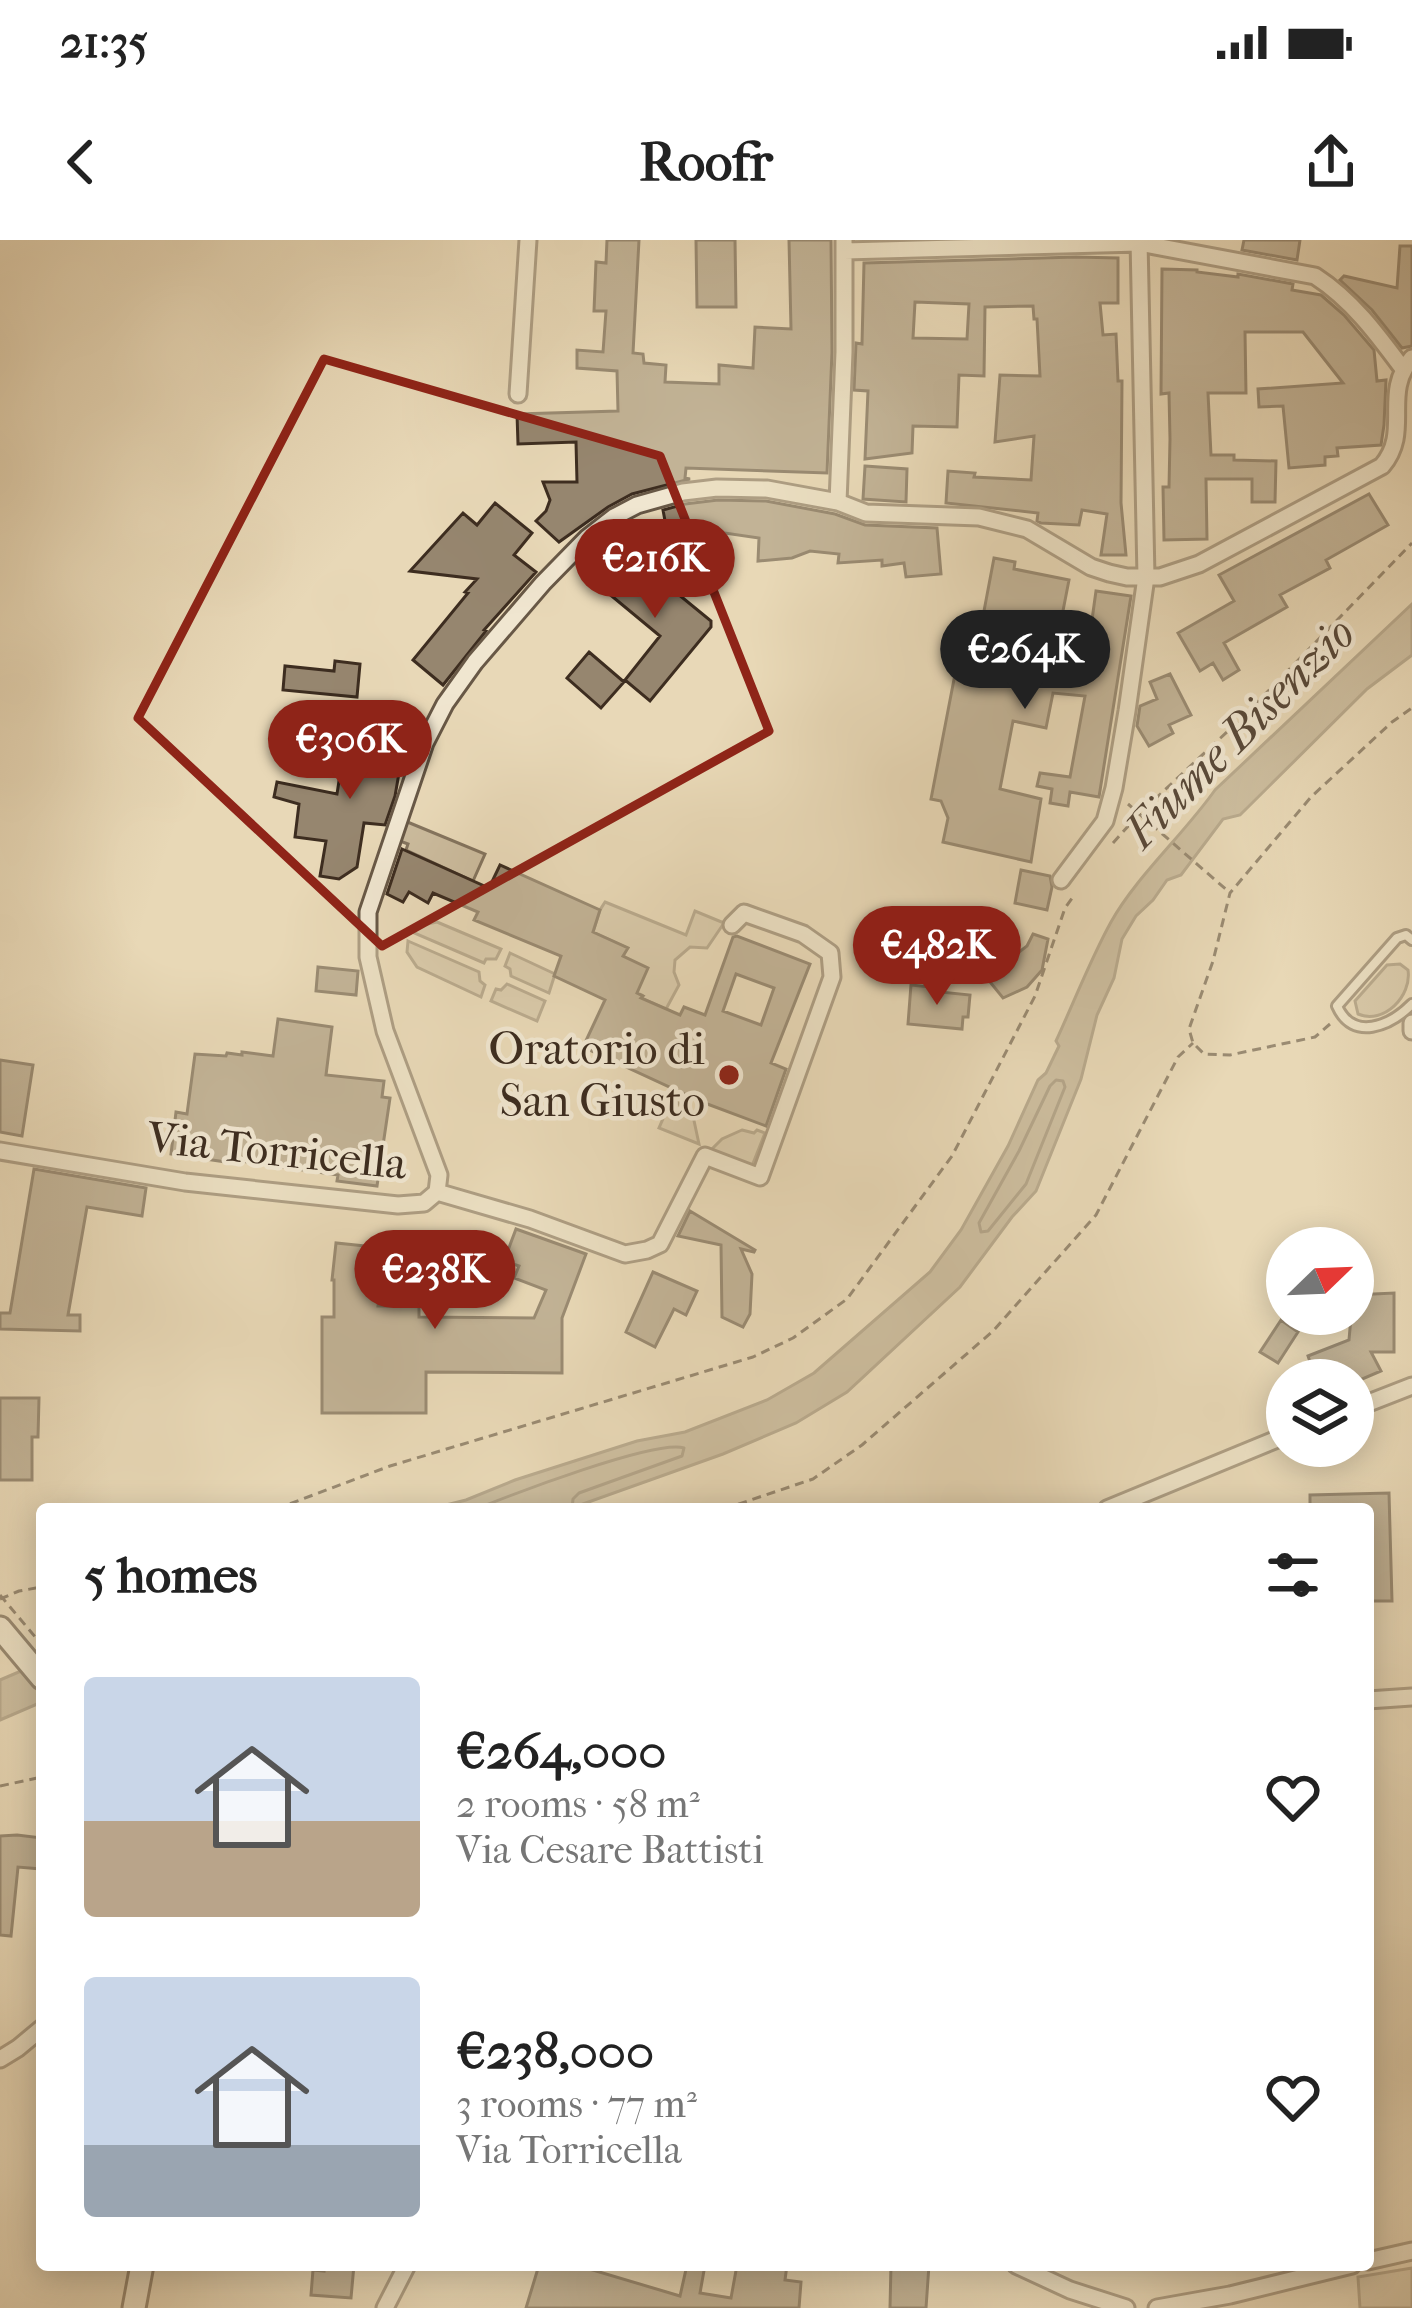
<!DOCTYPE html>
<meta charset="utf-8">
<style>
:root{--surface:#fff;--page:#f6f6f6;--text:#222;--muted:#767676;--accent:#8f2418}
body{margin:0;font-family:"IM FELL French Canon",serif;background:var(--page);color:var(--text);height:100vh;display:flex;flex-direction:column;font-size:45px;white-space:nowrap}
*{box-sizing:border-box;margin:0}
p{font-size:39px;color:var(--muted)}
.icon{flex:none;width:66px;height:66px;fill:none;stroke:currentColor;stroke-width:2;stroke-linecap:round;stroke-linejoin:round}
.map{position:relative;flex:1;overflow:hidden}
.side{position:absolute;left:36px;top:1263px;width:1338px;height:768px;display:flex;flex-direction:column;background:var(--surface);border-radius:12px;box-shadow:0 6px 30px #0003}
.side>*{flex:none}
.needle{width:78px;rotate:67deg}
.fabs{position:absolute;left:1266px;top:987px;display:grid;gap:24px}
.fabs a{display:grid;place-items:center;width:108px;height:108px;border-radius:50%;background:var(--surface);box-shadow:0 6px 30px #0003;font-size:60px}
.price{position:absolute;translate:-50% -102px;padding:0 27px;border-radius:42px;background:var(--accent);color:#fff;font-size:39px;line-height:78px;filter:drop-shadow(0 3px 6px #0008)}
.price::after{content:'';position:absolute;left:50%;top:72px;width:36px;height:27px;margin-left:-18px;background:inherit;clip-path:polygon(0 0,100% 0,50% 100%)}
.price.current{background:#222;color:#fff}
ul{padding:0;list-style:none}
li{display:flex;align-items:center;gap:36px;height:300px;padding:0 48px}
li span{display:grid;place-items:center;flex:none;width:336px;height:240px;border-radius:12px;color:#555}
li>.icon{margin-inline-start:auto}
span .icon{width:144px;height:144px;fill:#fffc;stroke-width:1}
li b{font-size:51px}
h2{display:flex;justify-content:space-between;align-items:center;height:144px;padding:0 48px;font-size:51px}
.status{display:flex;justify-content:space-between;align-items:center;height:84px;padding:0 60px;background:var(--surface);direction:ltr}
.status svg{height:33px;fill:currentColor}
header{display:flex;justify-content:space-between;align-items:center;height:156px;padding:0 48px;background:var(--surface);font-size:54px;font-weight:700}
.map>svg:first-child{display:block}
</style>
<div class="status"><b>21:35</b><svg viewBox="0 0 49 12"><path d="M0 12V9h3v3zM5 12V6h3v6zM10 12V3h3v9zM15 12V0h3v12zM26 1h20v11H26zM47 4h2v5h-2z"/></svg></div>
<header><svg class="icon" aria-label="back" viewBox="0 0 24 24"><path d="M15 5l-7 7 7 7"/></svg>Roofr<svg class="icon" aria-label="share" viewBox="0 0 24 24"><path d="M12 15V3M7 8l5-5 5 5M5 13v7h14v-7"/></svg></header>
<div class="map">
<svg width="1412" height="2068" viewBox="0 0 1412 2068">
<rect width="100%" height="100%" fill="#e8d8b7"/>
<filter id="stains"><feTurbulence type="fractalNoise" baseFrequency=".00167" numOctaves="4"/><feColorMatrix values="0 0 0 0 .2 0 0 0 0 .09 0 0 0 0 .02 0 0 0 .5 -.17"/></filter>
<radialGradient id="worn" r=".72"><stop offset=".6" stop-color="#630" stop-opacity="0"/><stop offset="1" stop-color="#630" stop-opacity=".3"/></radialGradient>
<!-- green -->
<path fill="#cbbb9d" stroke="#84745e" stroke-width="3" d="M405,581L485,614L473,641L406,610L408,604L397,600Z
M605,662L686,695L695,671L724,683L707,708L690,707L675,720L674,732L679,745L666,769L641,758L642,755L637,753L623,716L627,708L593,692L600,670Z
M437,682L501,709L496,719H486L484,723L412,692L418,686Z
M408,701L479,732L480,741L485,745L481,757L417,727L407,712Z
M510,713L555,734L549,753L511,736L510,729L505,726Z
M1400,724L1408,730C1412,756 1384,785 1358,774L1355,761L1387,725Z
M507,744L545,761L537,781L491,761L496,749L501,750Z
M672,858L693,876L699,904L659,888Z
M742,890L754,893L757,890L765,893L752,926L711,910L722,899Z
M1412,2028V2068H1360L1358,2037Z"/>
<!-- water -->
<path fill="#ae9e84" stroke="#81715c" stroke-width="3" d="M1412,364V415L1367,449L1240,575L1223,579L1181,635L1167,640L1153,660L1136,676L1122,699L1114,738L1097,775L1081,839L1036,951L1012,977L960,1047L847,1152L796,1183L723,1214L569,1269H430L466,1260L515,1240L637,1201L685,1192L767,1160L814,1133L930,1032L961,990L1008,906L1038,840L1046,833L1059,806L1056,801C1074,762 1091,718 1111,682C1136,637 1184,594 1215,550Z
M42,1422V1462L0,1480V1440Z"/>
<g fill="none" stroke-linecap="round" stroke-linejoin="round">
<!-- shore -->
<path stroke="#766652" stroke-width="3" d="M1056,840L1063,841L1065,847L1026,944L988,991L981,992L979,983L1019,911L1050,846Z
M476,1269C511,1255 656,1199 684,1208L682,1216L579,1253L573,1259L572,1269"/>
</g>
<!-- building -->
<path fill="#96866f" stroke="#3d2d20" stroke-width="3" fill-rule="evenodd" d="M607,0H639L633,113L643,114L644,123L666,125L665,142L719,144V125L753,128L755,87L791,89L789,0H831L832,112L827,233L686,228L685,238L690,239L632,254L608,267L559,302L536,281L546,271L550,260L543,242H577L576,202L518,204L517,174L618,171L617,131L577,128V110L603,112L606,71H594L596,22L606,23Z
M696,0H735L736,67H697Z
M1244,0H1300L1297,20L1242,10Z
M1400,6H1412V106L1402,108L1372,70L1340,40L1344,36L1397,48Z
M1076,17L1118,18V63H1100L1103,95L1116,94L1118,141H1122L1121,263L1126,315H1101L1107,274L1082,270L1079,285L1041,283L1037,281L1038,273L946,263L948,231L975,233L974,237L1031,240L1034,196L995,202L1000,135L1040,136L1037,79H1034L1033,66L985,67L984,136L959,135L957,187L913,186L912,213L865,219L868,151L854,150L856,103L862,104L864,23ZM915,62L969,64L967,99L913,98Z
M1162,29L1197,30V32L1238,37V34L1293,44L1292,50L1321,55L1344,75L1374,110L1377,141L1386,140L1384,185L1381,205L1337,208L1338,216L1325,217V225L1289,228L1283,166L1259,167L1258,149L1343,143L1303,92H1245L1246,153H1208L1211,215H1234V220L1276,221L1275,262H1252V239H1206L1207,299L1164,300L1163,247H1169L1170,199L1169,153L1161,154Z
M865,226L907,229L906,262L863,259Z
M1369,254L1388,285L1326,320L1330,328L1280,355L1287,367L1224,403L1239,430L1223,440L1213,423L1200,431L1178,393L1234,361L1219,335Z
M718,260L766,261L835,274L865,285L937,288L941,334L906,337L904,323L882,326V320L838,323L839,314L810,311L792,318L758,321L759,298L718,292L724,325L707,328L703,312L672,318L663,270L685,264Z
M495,263L532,293L514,315L536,332L484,390L486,391L443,445L413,420L468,353L465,352L477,339L410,331L463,273L477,285Z
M623,309L711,381V387L650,461L625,440L660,396L596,343Z
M994,318L1015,322L1014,329L1069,340L1054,417L1086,423L1096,351L1131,356L1099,557L1070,552L1068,566L1050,563L1052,549L1037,546L1040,533L1070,537L1085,456L1053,453L1046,488L1013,481L1000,549L1041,559L1031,622L943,602L948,578L941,561L931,559L956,429L979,434L985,402L1012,407L1018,378L984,371Z
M589,412L624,442L601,468L567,438Z
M335,421L360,424L357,457L283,450L285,426L334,431Z
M1170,434L1191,475L1169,485L1173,493L1149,506L1137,486L1140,466L1157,459L1150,442Z
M368,486L406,493L395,556L385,585L364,583L357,627L339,639L320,636L326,601L295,597L299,564L274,557L277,542L337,554L341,528L358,531Z
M402,609L489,648L500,625L600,670L593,692L628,708L623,716L648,728L637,753L643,756L641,758L680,775L684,767L705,775L733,697L737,696L810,724L771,823L786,829L766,886L702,862L583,807L605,760L554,736L561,716L474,680L478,672L433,653L428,663L409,652L403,662L387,654ZM736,734L774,748L761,785L723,771Z
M1021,630L1050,636L1052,647L1047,670L1015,663Z
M1033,694L1048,699L1042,730L1027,747L1003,758L986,737L1027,706Z
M318,727L358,731L356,755L316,751Z
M911,745L940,748V752L970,755L968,777H963L962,789L908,784Z
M278,779L332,787L326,835L384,841L382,857L390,858L377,946L337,941L338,935L227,919L226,922L171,914L176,872L187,874L195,814L226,816L227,813L242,815V812L273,816Z
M0,820L33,825L22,896L0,892Z
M34,929L146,948L142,976L87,967L68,1075H80V1091L0,1089V1073H10Z
M690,971L755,1010L754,1012L741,1009L752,1034L750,1074L743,1087L722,1077L721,1005L678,996Z
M516,989L586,1014L562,1078V1133L426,1132V1173H322V1077H334V1040H332L336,1003L385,1008L378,1066H419V1077L534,1078L546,1050L514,1038L519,1026L504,1021Z
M653,1032L697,1051L686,1075L674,1069L655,1107L626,1092Z
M1394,1053V1112H1371L1381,1131L1360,1140H1316L1308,1116L1349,1100L1353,1055Z
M1281,1080L1298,1092L1278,1123L1260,1112Z
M0,1158H39L38,1197H32V1240H0Z
M1389,1253L1392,1361H1368V1269H1310V1255Z
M17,1595L42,1598V1629L18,1627L11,1696L0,1695V1596Z
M324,2025H354L351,2058L311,2055L313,2030L324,2031Z
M539,2025H576L680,2056L687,2025H705L700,2053L731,2058L737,2025H787L785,2040L801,2042L799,2068H526Z
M891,2025H929L926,2068H890Z"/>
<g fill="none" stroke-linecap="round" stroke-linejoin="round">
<defs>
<path id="lane" d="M1412,700L1406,695L1397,698L1337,766C1353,802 1390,786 1412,764"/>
<path id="street" d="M845,11L1139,3L1315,36C1352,60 1377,94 1403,129
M518,154L528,0
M838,262L844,112V0
M1061,640L1105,581L1114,548L1127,471L1146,337L1139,0
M1412,783V791
M0,911L185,942L398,965L424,963L437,952L439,935L385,791L368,717V672L425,503L445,464L475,422L543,343L587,298L614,277L637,265L683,252L717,248L767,249L838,262L866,273L979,277L1027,289L1091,327L1109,333L1127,337H1160L1199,324L1382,226C1412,191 1381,154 1412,118
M437,952L530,979L625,1014L647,1010L660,1004L705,916L760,937L832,737L830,713L803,694L744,673L732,685
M1353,1169L1412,1146
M1107,1269L1287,1195
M1368,1460L1412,1457
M0,1819L18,1808L42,1788
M1368,2021L1412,2011
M1016,2025L1070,2050L1126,2068
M385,2068L407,2025
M1157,2068L1230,2055L1352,2025"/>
<path id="secondary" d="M0,1388L42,1438
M134,2068L142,2025"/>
</defs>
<!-- lane casing -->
<use href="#lane" stroke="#685846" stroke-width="14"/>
<!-- street casing -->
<use href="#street" stroke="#685846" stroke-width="21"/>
<!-- secondary casing -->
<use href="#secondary" stroke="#3d2d20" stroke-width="27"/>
<!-- path -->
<path stroke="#3d2d20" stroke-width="3" stroke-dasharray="9 6" stroke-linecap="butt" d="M1128,564L1229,652
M1113,603L1139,574L1243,477L1412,303
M1330,784L1315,797L1230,815L1204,814L1193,803L1189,789L1213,721L1230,653L1311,557L1392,482L1412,468
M276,1269L390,1226L753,1117L793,1098L847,1059L952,916L1035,756L1065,668L1075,654
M724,1269L813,1239L862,1205L993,1091L1096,975L1178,817L1193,803
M0,1359L19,1351L42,1347
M0,1546L42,1537"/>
<!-- lane -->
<use href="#lane" stroke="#f0e6d0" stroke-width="8"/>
<!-- street -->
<use href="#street" stroke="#f0e6d0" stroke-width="15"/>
<!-- secondary -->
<use href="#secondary" stroke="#f0e6d0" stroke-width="21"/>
<!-- path-bridge -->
<path stroke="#3d2d20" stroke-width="3" stroke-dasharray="9 6" stroke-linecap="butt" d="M0,1355L42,1405"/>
</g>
<!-- marked area -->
<path d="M0 0H1412V2068H0ZM324,119L660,216L769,491L382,706L138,478Z" fill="#e8d8b7" fill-opacity=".55" fill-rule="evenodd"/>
<path fill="none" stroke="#8f2418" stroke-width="9" stroke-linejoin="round" d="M324,119L660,216L769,491L382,706L138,478Z"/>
<!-- markers -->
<circle fill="#8f2418" stroke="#f0e6d0" stroke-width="4.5" cx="729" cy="835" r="12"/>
<g text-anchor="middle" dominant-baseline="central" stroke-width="9" stroke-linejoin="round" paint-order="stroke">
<!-- poi labels -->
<g font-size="45" fill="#3d2d20" stroke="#f0e6d0" text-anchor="end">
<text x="705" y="809">Oratorio di<tspan x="705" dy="52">San Giusto</tspan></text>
</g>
<!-- street labels -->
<g font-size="45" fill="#3d2d20" stroke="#f0e6d0">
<text transform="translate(277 911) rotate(6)">Via Torricella</text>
</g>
<!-- water labels -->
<g font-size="48" font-style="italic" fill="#594939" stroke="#f0e6d0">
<text transform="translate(1239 492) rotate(-45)">Fiume Bisenzio</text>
</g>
</g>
<rect width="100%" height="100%" filter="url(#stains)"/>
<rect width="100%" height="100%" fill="url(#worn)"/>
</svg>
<div class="fabs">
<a><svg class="needle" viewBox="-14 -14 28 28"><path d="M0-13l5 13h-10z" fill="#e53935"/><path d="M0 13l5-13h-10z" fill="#767676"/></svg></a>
<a><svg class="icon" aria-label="layers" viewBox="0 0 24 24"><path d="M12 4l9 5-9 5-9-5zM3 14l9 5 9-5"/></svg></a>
</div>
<b class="price" style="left:655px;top:381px">€216K</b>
<b class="price current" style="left:1025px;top:472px">€264K</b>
<b class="price" style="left:350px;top:562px">€306K</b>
<b class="price" style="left:937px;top:768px">€482K</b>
<b class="price" style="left:435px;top:1092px">€238K</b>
<section class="side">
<h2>5 homes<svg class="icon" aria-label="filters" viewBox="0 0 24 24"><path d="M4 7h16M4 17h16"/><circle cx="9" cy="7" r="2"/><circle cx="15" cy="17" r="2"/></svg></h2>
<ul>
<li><span style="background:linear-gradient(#c9d6e8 60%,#b9a48a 0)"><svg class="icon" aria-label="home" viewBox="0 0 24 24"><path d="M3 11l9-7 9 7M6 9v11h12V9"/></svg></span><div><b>€264,000</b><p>2 rooms · 58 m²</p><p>Via Cesare Battisti</p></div><svg class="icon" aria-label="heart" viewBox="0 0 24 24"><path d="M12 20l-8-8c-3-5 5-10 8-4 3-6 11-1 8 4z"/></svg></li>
<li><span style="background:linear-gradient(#c9d6e8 70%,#9aa5b1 0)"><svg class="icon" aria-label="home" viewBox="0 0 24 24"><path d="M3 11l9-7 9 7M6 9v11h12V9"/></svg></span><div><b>€238,000</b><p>3 rooms · 77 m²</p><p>Via Torricella</p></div><svg class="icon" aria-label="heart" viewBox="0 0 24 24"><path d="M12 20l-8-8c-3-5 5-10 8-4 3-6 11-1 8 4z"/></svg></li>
</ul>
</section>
</div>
